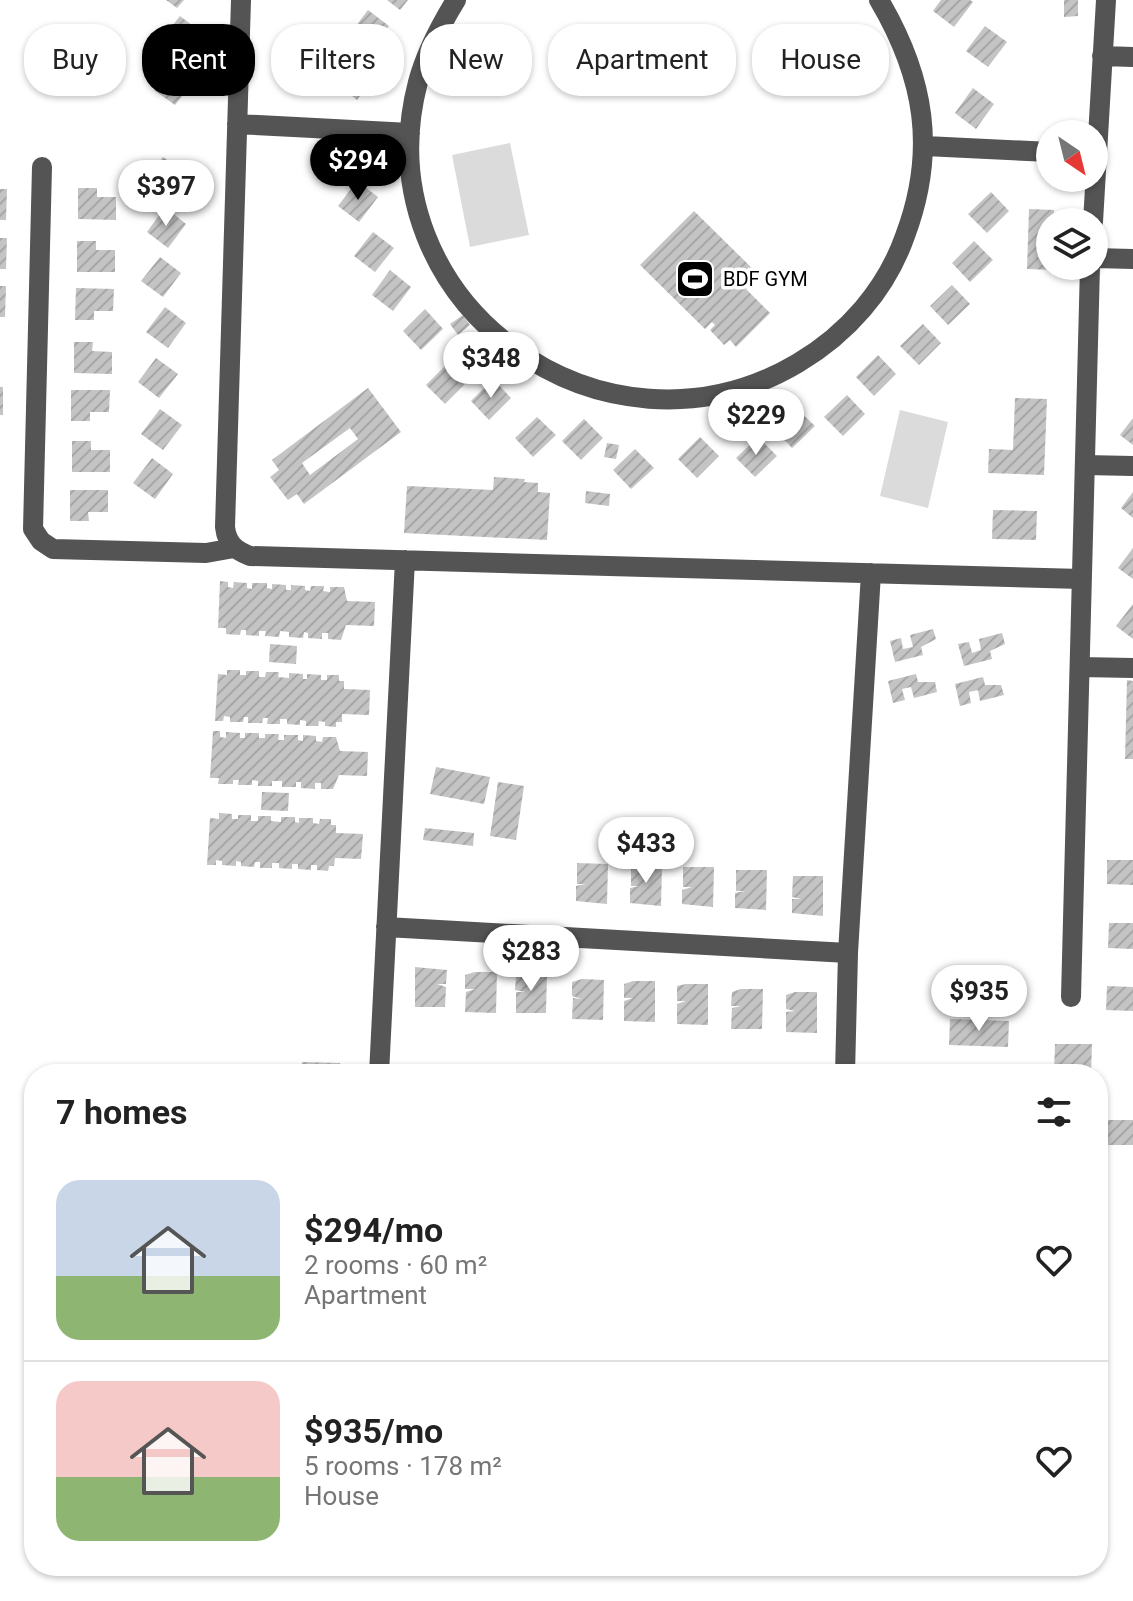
<!DOCTYPE html>
<meta charset="utf-8">
<style>
:root{--surface:#fff;--page:#f2f2f2;--text:#222;--muted:#767676;--line:#e0e0e0;--accent:#000}
body{margin:0;font-family:Roboto,sans-serif;background:var(--page);color:var(--text);height:100vh;display:flex;flex-direction:column;font-size:30px;white-space:nowrap}
*{box-sizing:border-box;margin:0}
p{font-size:26px;color:var(--muted)}
.icon{flex:none;width:44px;height:44px;fill:none;stroke:currentColor;stroke-width:2;stroke-linecap:round;stroke-linejoin:round}
.map{position:relative;flex:1;overflow:hidden}
.sheet{position:absolute;left:24px;top:1064px;width:1084px;height:512px;display:flex;flex-direction:column;background:var(--surface);border-radius:32px;box-shadow:0 2px 6px #0004}
.sheet>*{flex:none}
.banner{position:absolute;left:24px;top:24px;width:1086px;height:72px;display:flex;gap:16px}
.needle{width:52px;rotate:145deg}
.buttons{position:absolute;left:1036px;top:120px;display:grid;gap:16px}
.buttons a{display:grid;place-items:center;width:72px;height:72px;border-radius:50%;background:var(--surface);box-shadow:0 2px 6px #0004;font-size:40px}
.price{position:absolute;translate:-50% -68px;padding:0 18px;border-radius:28px;background:#fff;color:#222;font-size:26px;line-height:52px;filter:drop-shadow(0 2px 4px #0008)}
.price::after{content:'';position:absolute;left:50%;top:48px;width:24px;height:18px;margin-left:-12px;background:inherit;clip-path:polygon(0 0,100% 0,50% 100%)}
.price.selected{background:var(--accent);color:#fff}
ul{padding:0;list-style:none}
li{display:flex;align-items:center;gap:24px;height:200px;padding:0 32px}
li+li{border-top:2px solid var(--line)}
li span{display:grid;place-items:center;flex:none;width:224px;height:160px;border-radius:24px;color:#555}
li>.icon{margin-inline-start:auto}
span .icon{width:96px;height:96px;fill:#fffc;stroke-width:1}
li b{font-size:34px}
h2{display:flex;justify-content:space-between;align-items:center;height:96px;padding:0 32px;font-size:34px}
.pill{padding:0 28px;border-radius:32px;background:var(--surface);box-shadow:0 2px 6px #0004;font-size:28px;line-height:72px}
.pill.selected{background:var(--accent);color:#fff}
.map>svg:first-child{display:block}
</style>
<div class="map">
<svg width="1133" height="1601" viewBox="0 0 1133 1601">
<defs>
<pattern id="building-hatch" width="6" height="6" patternUnits="userSpaceOnUse" patternTransform="scale(2)"><rect width="6" height="6" fill="#c4c4c4"/><path d="M-1 1l2-2M0 6l6-6M5 7l2-2" fill="none" stroke="#a7a7a7"/></pattern>
</defs>
<rect width="100%" height="100%" fill="#fff"/>
<!-- garden -->
<path fill="#dbdbdb" d="M510,143L529,235L470,247L452,155Z
M900,410L948,422L928,508L880,496Z"/>
<!-- building -->
<path fill="url(#building-hatch)" fill-rule="evenodd" d="M166,0H184L177,8Z
M387,0H408L400,10Z
M941,0H970L973,2L954,27L933,11Z
M1064,0H1078V16L1064,17Z
M368,10L389,26L370,51L349,35Z
M180,16L201,32L182,56L161,40Z
M985,26L1007,42L988,67L966,51Z
M354,59L376,74L357,100L336,83Z
M189,64L201,72L175,105L154,90L172,65L183,72Z
M973,88L994,104L976,129L955,113Z
M163,157L185,173L166,198L144,182Z
M357,181L378,197L359,222L338,206Z
M78,188H97V197H116V220L78,219Z
M0,189H7L6,220H0Z
M991,192L1009,211L987,233L968,214Z
M165,207L186,224L168,248L147,232Z
M1029,209L1054,210V222H1050L1052,270L1027,269Z
M694,211L759,275L746,289L770,313L736,347L730,340L724,345L710,330L715,325L712,322L705,329L640,265Z
M373,232L394,248L375,272L354,256Z
M0,238H7L6,269H0Z
M77,241H96V250H115V272H77Z
M974,241L993,260L970,282L952,263Z
M160,257L181,273L163,297L141,281Z
M390,270L411,287L393,311L372,295Z
M952,285L970,304L948,325L930,306Z
M0,286H6L5,317H0Z
M76,288L114,289L113,311H94V320H75Z
M165,307L186,323L168,348L146,332Z
M425,309L443,329L421,350L403,331Z
M463,315L470,325L458,335L450,324Z
M923,324L941,343L919,365L900,346Z
M74,342H93L92,351L112,352V374L74,373Z
M878,355L896,374L874,396L856,377Z
M156,358L178,374L159,398L138,382Z
M448,363L467,382L445,404L426,385Z
M493,379L511,398L489,420L471,401Z
M0,387H3V415H0Z
M368,388L401,432L304,504L297,494L288,500L270,477L279,470L272,460ZM350,428L358,439L310,475L302,463Z
M71,390H110L109,412H90V421H71Z
M847,395L865,414L843,436L824,417Z
M1015,398L1047,399L1044,475L988,473L989,449L1013,450Z
M796,408L815,426L792,448L774,429Z
M160,409L182,425L163,450L141,434Z
M537,417L556,435L533,457L515,438Z
M1133,418V445L1120,435Z
M584,419L603,438L581,460L562,441Z
M700,437L719,456L697,478L678,459Z
M758,437L777,456L755,477L736,458Z
M72,441H91V450H110V472H72Z
M607,443L619,445L616,459L604,457Z
M635,449L654,468L631,489L613,470Z
M152,458L173,474L155,499L133,483Z
M494,477L525,479L524,482L538,483V492L550,493L547,540L404,533L407,486L493,490Z
M70,490H108V512H88L89,521H70Z
M586,491L610,494L609,506L585,503Z
M1133,492V518L1121,508Z
M993,510L1037,511L1036,540L992,539Z
M1133,548V579L1118,568Z
M220,581L228,582V587L233,588L234,582L247,583V588L252,589V583H267V588L272,589V584L286,585V590H291V585L305,586V590L310,591L311,586H324L323,591L330,592V587H344L347,601L375,602L374,626L346,625L341,640L328,639V633H322V639L308,638V633L304,632L303,638L289,637V632L280,631L279,637L265,636L266,631H259V636L246,635V630H241L240,635L226,634V628H218Z
M1133,604V639L1116,626Z
M933,629L936,639L921,647L923,655L895,662L890,641L901,638L903,649L913,647L910,635Z
M1002,633L1005,644L990,651L992,659L964,666L958,644L969,642L972,653L981,650L979,639Z
M270,644L297,646L296,664L269,662Z
M227,670H240V675H246V671H259V677H265L266,672H279L278,677L289,678V673L303,674V679H307V674L321,675V680H327V675H339V681H344V689L370,690L369,715L342,714V722H336V727L325,726V722L319,721L318,726H306V721L300,720V725L287,724V719H280V724H267L268,718H263L262,723H248V717H244L243,722H230V717L224,716L223,721H215L218,674L227,675Z
M916,674L918,682H935L937,692L914,698L911,687L902,689L905,700L893,703L888,681Z
M983,677L985,685H1001L1004,695L980,701L978,690L969,692L971,703L960,706L955,684Z
M1127,680L1133,681V759H1125Z
M213,731H220V737L226,738V732L240,733V738H245V733H259V738H265V734H279L278,740H284V735H298V740L303,741V735L316,736V741L322,742L323,737H336L340,751L368,752L367,776L339,775L333,789H321V783H315V789L301,788V782H296V787H282V781H272V786H258V781L252,780V785H238L239,780H233V784H218L219,778H210Z
M436,767L490,777L484,804L430,794Z
M498,782L524,786L516,840L490,836Z
M262,792L289,793L288,811L261,810Z
M219,813L232,814V819H238V815H251V821H258V816H271V821L281,822V817H295V822L299,823V818H313V823L319,824L320,819H331V825H336V833L363,834L361,859L335,858L334,866H329L328,871L317,870V865H311V870L298,869V864H292V869L279,868V863H272V868H260V862H255L254,867L241,866V862L236,861V866L222,865V861L216,860V865H207L210,818L219,819Z
M425,828L474,833L473,846L423,840Z
M1107,860H1133V885L1107,884Z
M577,863L608,864L607,904L576,901V886L586,884H577Z
M631,865L662,866L661,906L630,903V888L639,886H631Z
M683,867H714L713,907L682,904V890L692,887H683Z
M736,870H767L766,910L735,908V893L745,891H736Z
M793,876H823V916L792,913V899H801L792,897Z
M1109,923H1133V949L1108,948Z
M415,967L447,970L446,984H437L446,987L445,1007H415Z
M475,972H497L496,1013L465,1012L466,992L475,989H465V975Z
M525,973H547L546,1013H516V992H525L515,990L516,976Z
M582,979L604,980L603,1020L572,1019L573,998L582,999L572,996V982Z
M633,981H655V1022L624,1021V1001L633,998H624V984Z
M686,984H708V1025L677,1024V1004L686,1001H677V986Z
M1107,986L1133,987V1011L1106,1010Z
M741,989H763L762,1029H731L732,1008L741,1006H731L732,992Z
M795,992H817V1033L786,1032V1012L795,1011L786,1009V995Z
M950,1019L1009,1021L1008,1047L949,1045Z
M1055,1044H1092L1091,1074H1054Z
M302,1062L340,1063V1074H301Z
M1108,1120H1133V1145H1107Z"/>
<g fill="none" stroke-linecap="round" stroke-linejoin="round">
<!-- minor -->
<path stroke="#545454" stroke-width="20" d="M241,0L225,527C227,544 235,550 250,556L1082,579
M456,0C440,26 426,52 418,82C360,303 605,478 798,363C847,334 886,290 905,236C937,151 925,78 879,0
M1102,56L1133,57
M237,124L410,133
M925,146L1050,152
M42,167L33,529L41,541L53,549L206,553L234,548
M1093,222L1106,0
M1094,258L1133,259
M1085,465L1133,466
M1080,667L1133,668
M386,927L848,953
M1071,997L1090,266
M379,1074L405,560
M845,1074L848,953L871,573"/>
</g>
<!-- icons -->
<defs>
<symbol id="stadium-square" viewBox="-11 -11 22 22"><rect x="-9" y="-9" width="18" height="18" rx="4" fill="#000" stroke="#fff"/><path d="M0-5a6.5 5 0 1 0 0 10a6.5 5 0 1 0 0-10ZM-3.5-1.8h7v3.6h-7Z" fill="#fff"/></symbol>
</defs>
<g fill-rule="evenodd">
<use href="#stadium-square" x="673" y="257" width="44" height="44"/>
</g>
<g text-anchor="middle" dominant-baseline="central" stroke-width="7" stroke-linejoin="round" paint-order="stroke">
<!-- poi labels -->
<g font-size="20" fill="#000" stroke="#fff" text-anchor="start">
<text x="723" y="279">BDF GYM</text>
</g>
</g>
</svg>
<div class="buttons">
<a><svg class="needle" viewBox="-14 -14 28 28"><path d="M0-13l5 13h-10z" fill="#e53935"/><path d="M0 13l5-13h-10z" fill="#767676"/></svg></a>
<a><svg class="icon" aria-label="layers" viewBox="0 0 24 24"><path d="M12 4l9 5-9 5-9-5zM3 14l9 5 9-5"/></svg></a>
</div>
<b class="price selected" style="left:358px;top:202px">$294</b>
<b class="price" style="left:166px;top:228px">$397</b>
<b class="price" style="left:491px;top:400px">$348</b>
<b class="price" style="left:756px;top:457px">$229</b>
<b class="price" style="left:646px;top:885px">$433</b>
<b class="price" style="left:531px;top:993px">$283</b>
<b class="price" style="left:979px;top:1033px">$935</b>
<div class="banner">
<a class="pill">Buy</a>
<a class="pill selected">Rent</a>
<a class="pill">Filters</a>
<a class="pill">New</a>
<a class="pill">Apartment</a>
<a class="pill">House</a>
</div>
<section class="sheet">
<h2>7 homes<svg class="icon" aria-label="filters" viewBox="0 0 24 24"><path d="M4 7h16M4 17h16"/><circle cx="9" cy="7" r="2"/><circle cx="15" cy="17" r="2"/></svg></h2>
<ul>
<li><span style="background:linear-gradient(#c9d6e8 60%,#8fb573 0)"><svg class="icon" aria-label="home" viewBox="0 0 24 24"><path d="M3 11l9-7 9 7M6 9v11h12V9"/></svg></span><div><b>$294/mo</b><p>2 rooms · 60 m²</p><p>Apartment</p></div><svg class="icon" aria-label="heart" viewBox="0 0 24 24"><path d="M12 20l-8-8c-3-5 5-10 8-4 3-6 11-1 8 4z"/></svg></li>
<li><span style="background:linear-gradient(#f6c9c9 60%,#8fb573 0)"><svg class="icon" aria-label="home" viewBox="0 0 24 24"><path d="M3 11l9-7 9 7M6 9v11h12V9"/></svg></span><div><b>$935/mo</b><p>5 rooms · 178 m²</p><p>House</p></div><svg class="icon" aria-label="heart" viewBox="0 0 24 24"><path d="M12 20l-8-8c-3-5 5-10 8-4 3-6 11-1 8 4z"/></svg></li>
</ul>
</section>
</div>
